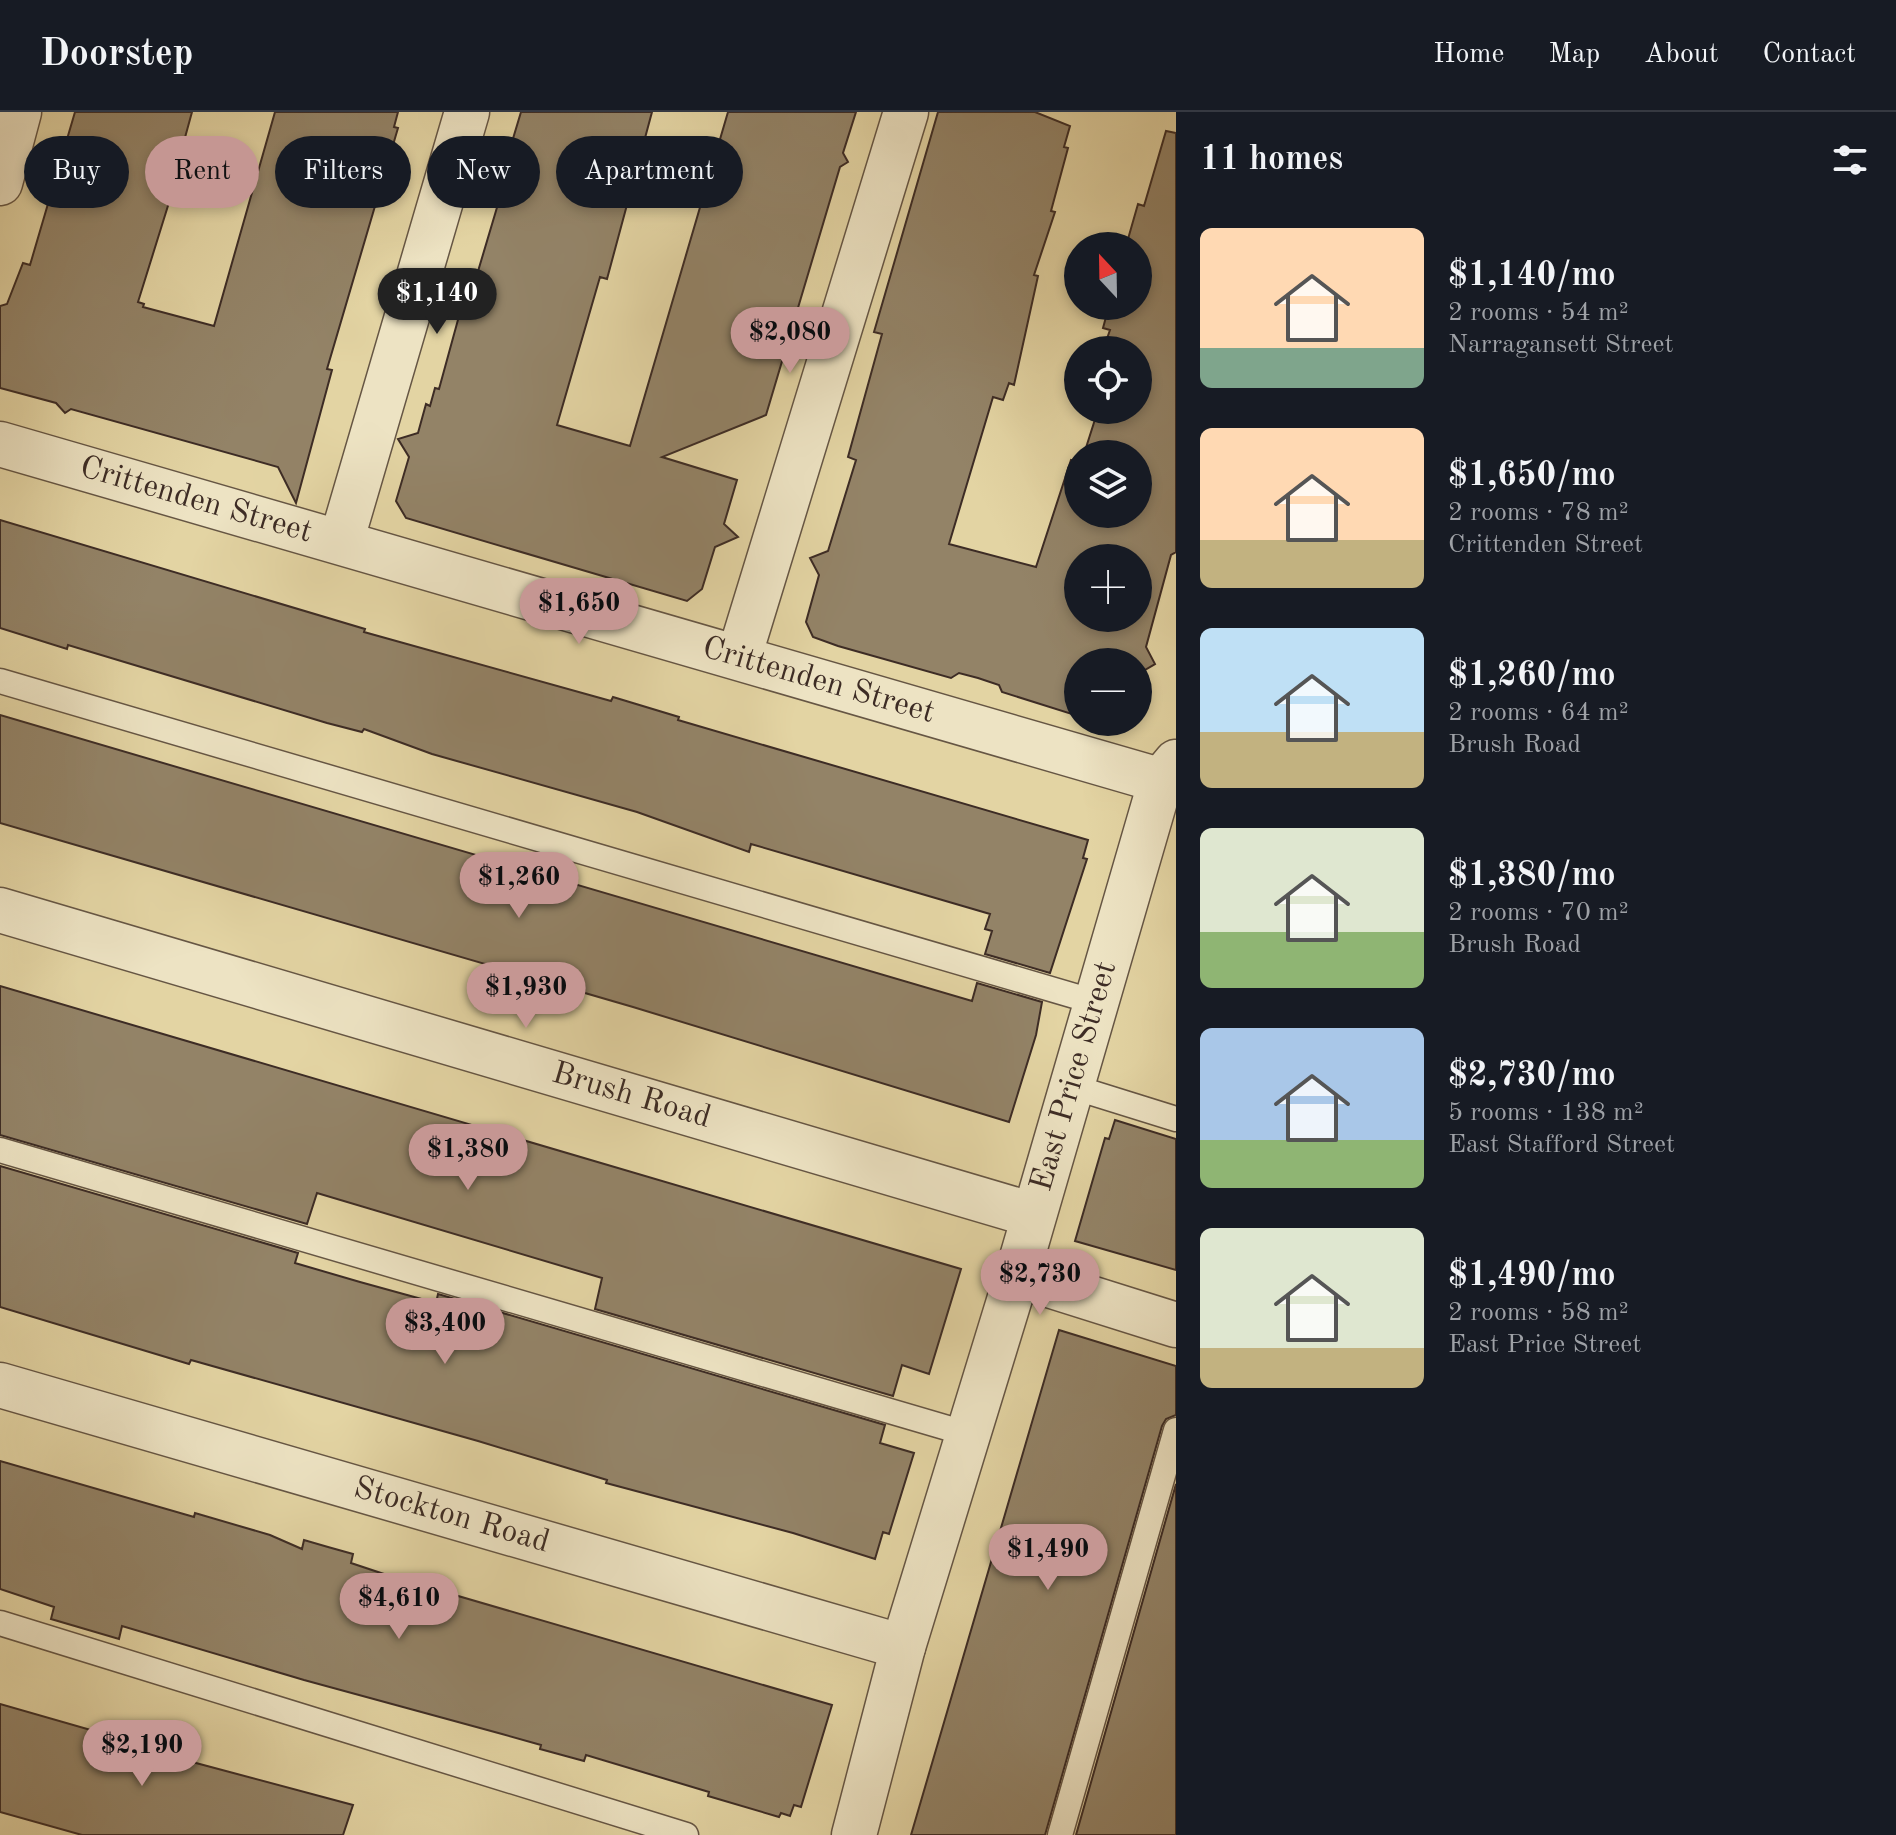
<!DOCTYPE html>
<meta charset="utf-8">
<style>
:root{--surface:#171b24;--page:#242831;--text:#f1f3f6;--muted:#9ea1a6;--line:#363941;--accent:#c59692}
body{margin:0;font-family:"Old Standard TT",serif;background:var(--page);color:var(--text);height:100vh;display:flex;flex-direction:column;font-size:30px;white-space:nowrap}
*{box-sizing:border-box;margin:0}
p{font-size:26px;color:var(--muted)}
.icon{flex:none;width:44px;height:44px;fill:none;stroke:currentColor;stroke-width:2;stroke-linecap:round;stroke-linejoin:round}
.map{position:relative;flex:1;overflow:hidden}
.panel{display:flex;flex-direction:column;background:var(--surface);width:720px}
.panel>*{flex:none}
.banner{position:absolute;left:24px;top:24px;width:760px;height:72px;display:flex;gap:16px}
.needle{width:52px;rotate:338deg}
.tools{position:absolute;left:1064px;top:120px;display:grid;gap:16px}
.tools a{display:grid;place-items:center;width:88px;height:88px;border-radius:50%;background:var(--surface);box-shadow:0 4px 12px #0003;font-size:40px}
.price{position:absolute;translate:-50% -68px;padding:0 18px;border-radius:28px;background:var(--accent);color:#111;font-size:26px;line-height:52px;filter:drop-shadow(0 2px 4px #0008)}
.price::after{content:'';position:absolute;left:50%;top:48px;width:24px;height:18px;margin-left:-12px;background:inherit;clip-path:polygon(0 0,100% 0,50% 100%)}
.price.selected{background:#222;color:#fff}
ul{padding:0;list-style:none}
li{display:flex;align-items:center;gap:24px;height:200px;padding:0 24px}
li span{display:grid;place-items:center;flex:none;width:224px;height:160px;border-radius:12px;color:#555}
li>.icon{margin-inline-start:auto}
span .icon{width:96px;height:96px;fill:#fffc;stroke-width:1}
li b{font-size:34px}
h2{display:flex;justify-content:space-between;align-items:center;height:96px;padding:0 24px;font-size:34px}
.chip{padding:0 28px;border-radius:36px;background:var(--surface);box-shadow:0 4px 12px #0003;font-size:28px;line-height:72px}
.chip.selected{background:var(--accent);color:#111}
header{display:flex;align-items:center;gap:48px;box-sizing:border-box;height:112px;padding:0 40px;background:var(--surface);border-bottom:2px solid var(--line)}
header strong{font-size:38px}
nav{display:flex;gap:44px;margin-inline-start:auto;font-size:28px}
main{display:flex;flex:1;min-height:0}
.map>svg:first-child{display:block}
</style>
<header>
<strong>Doorstep</strong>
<nav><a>Home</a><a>Map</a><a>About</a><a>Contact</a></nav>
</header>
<main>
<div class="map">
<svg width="1176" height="1723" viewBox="0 0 1176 1723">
<rect width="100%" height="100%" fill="#e3d4a3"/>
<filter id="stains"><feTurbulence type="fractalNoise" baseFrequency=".0025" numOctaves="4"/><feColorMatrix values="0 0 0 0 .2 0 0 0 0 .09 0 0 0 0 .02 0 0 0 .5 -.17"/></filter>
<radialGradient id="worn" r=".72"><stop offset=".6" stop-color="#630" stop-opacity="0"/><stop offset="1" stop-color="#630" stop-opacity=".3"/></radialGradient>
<!-- building -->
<path fill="#938367" stroke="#3d2c25" stroke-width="2" fill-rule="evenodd" d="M75,0H192L178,51L181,52L138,190L144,192L143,195L214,214L275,0H398L394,15L398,16L327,257L332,258L296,391L278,355L71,297L65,301L56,291L0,276V194L7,192L23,151L30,153Z
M521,0H652L607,167L600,165L557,313L630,334L728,0H856L843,41L848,50L840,55L766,303L662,345L737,368L724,412L738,425L715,435L702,477L687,489L406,406L396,389L409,345L398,327L418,321L426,292L430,294L435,276L439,277L470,164L476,166L501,82L497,80Z
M938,0H1035L1070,14L1064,35L1068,36L1051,99L1055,100L1034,163L1038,164L1014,273L1009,271L1003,288L993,285L949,432L1036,455L1071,348L1078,350V402H1138V342H1084L1098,298H1138V238H1103L1110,218L1103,216L1109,194H1138V134H1126L1138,92L1144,94L1166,19L1176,21V440L1171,443L1146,535L1155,552L1138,562V550H1078V604L1002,580L999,573L978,566L959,561L951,566L838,534L813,525L806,510L819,463L810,446L828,439L856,348L848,345L882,222L874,220ZM1078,446H1138V506H1078Z
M0,408L365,517L364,520L611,589L613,585L679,605L678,608L1088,728L1083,746L1087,747L1050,861L985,842L992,819L985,817L990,802L751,732L749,740L637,700L432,642L364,617L362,620L327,611L68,533L67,537L0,516Z
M0,603L972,889L977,871L1042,890L1036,923L1009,1010L633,895L0,711Z
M0,874L961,1157L929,1262L902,1253L893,1284L595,1197L602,1166L317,1081L307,1112L0,1023Z
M1115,1008L1176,1027V1158L1075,1129L1105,1026L1109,1027Z
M0,1054L298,1141L295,1151L360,1170L436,1191L438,1182L885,1313L880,1331L914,1341L889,1422L883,1420L875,1447L793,1421L606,1371L607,1368L478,1329L191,1248L189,1252L0,1195Z
M1059,1218L1176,1254V1303L1166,1307L1162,1314L1045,1723H911Z
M0,1349L194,1405L195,1401L270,1423L302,1437L304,1428L328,1435L353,1442L351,1451L393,1465L832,1593L801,1695L794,1693L790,1704L781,1701L779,1705L708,1684L709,1680L586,1643L584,1649L540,1637L541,1633L502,1622L304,1568L122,1514L119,1527L51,1507L54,1495L0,1477Z
M1176,1372V1723H1076Z
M0,1592L136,1631L150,1634L151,1630L186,1639L185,1645L196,1651L353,1693L343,1723H82L0,1700Z"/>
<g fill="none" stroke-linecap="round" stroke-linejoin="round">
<defs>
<path id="lane" d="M0,569L1095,890
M1070,974L1176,1007
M0,1038L968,1322
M0,1511L686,1723
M1060,1723L1176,1318"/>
<g id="street">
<path d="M0,71L19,0"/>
<path id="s1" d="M0,332L1176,673"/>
<path d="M341,430L467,0"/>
<path d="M739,545L906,0"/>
<path id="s2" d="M0,798L1033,1103"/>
<path d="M1017,1163L1176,1213"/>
<path id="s3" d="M0,1273L903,1535"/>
<path id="s4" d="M854,1723L903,1535L1017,1163L1161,668L1176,650"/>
</g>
</defs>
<!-- lane casing -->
<use href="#lane" stroke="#665644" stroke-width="27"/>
<!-- street casing -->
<use href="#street" stroke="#665644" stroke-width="47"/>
<!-- lane -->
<use href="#lane" stroke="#ede3c3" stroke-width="24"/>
<!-- street -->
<use href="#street" stroke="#ede3c3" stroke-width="44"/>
</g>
<g text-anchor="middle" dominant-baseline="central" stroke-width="7" stroke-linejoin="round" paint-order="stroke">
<!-- street labels -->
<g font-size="32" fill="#3d2c25" stroke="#ede3c3">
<text stroke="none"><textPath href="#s1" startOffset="204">Crittenden Street</textPath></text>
<text stroke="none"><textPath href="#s1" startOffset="852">Crittenden Street</textPath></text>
<text stroke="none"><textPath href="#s4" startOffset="790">East Price Street</textPath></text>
<text stroke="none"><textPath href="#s2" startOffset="658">Brush Road</textPath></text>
<text stroke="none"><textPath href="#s3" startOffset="470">Stockton Road</textPath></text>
</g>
</g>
<rect width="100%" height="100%" filter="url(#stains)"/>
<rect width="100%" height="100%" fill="url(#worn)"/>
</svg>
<div class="tools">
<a><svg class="needle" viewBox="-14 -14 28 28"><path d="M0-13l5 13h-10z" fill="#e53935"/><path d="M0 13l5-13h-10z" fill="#9ea1a6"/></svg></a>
<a><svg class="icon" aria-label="locate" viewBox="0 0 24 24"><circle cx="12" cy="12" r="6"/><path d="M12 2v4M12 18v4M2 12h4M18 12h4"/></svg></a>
<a><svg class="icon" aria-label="layers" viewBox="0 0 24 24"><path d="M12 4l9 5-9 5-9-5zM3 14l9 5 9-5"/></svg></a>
<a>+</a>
<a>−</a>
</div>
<b class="price selected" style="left:437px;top:224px">$1,140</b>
<b class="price" style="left:790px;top:263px">$2,080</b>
<b class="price" style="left:579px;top:534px">$1,650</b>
<b class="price" style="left:519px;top:808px">$1,260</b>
<b class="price" style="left:526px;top:918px">$1,930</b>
<b class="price" style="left:468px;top:1080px">$1,380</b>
<b class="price" style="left:1040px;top:1205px">$2,730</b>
<b class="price" style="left:445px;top:1254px">$3,400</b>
<b class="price" style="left:1048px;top:1480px">$1,490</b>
<b class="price" style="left:399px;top:1529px">$4,610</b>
<b class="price" style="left:142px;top:1676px">$2,190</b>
<div class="banner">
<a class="chip">Buy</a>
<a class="chip selected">Rent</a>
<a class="chip">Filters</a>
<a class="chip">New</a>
<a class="chip">Apartment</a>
</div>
</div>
<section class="panel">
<h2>11 homes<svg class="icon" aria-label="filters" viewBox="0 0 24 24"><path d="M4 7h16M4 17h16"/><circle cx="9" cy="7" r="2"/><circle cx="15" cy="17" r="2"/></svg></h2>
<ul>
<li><span style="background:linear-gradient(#ffd9b3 75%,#7fa58c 0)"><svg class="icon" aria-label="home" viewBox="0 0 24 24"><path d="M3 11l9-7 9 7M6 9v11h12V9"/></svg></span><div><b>$1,140/mo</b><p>2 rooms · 54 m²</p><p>Narragansett Street</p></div></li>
<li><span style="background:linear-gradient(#ffd9b3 70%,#c2b280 0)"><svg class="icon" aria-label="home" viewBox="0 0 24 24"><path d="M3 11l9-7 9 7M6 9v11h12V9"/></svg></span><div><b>$1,650/mo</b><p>2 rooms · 78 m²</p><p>Crittenden Street</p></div></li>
<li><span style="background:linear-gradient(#bfe0f5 65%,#c2b280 0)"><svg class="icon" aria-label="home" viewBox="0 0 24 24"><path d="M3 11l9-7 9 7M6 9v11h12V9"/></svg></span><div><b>$1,260/mo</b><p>2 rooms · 64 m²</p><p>Brush Road</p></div></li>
<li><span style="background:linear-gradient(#dfe7d0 65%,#8fb573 0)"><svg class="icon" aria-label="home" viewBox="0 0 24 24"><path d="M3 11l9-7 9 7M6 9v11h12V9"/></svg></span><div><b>$1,380/mo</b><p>2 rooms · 70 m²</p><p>Brush Road</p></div></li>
<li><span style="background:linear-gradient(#a9c7e8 70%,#8fb573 0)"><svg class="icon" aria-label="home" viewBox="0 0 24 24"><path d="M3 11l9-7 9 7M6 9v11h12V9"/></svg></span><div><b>$2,730/mo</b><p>5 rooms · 138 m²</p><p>East Stafford Street</p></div></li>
<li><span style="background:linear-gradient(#dfe7d0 75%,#c2b280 0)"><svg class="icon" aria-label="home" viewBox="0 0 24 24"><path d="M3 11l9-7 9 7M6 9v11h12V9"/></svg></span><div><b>$1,490/mo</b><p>2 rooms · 58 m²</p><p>East Price Street</p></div></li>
</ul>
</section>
</main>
